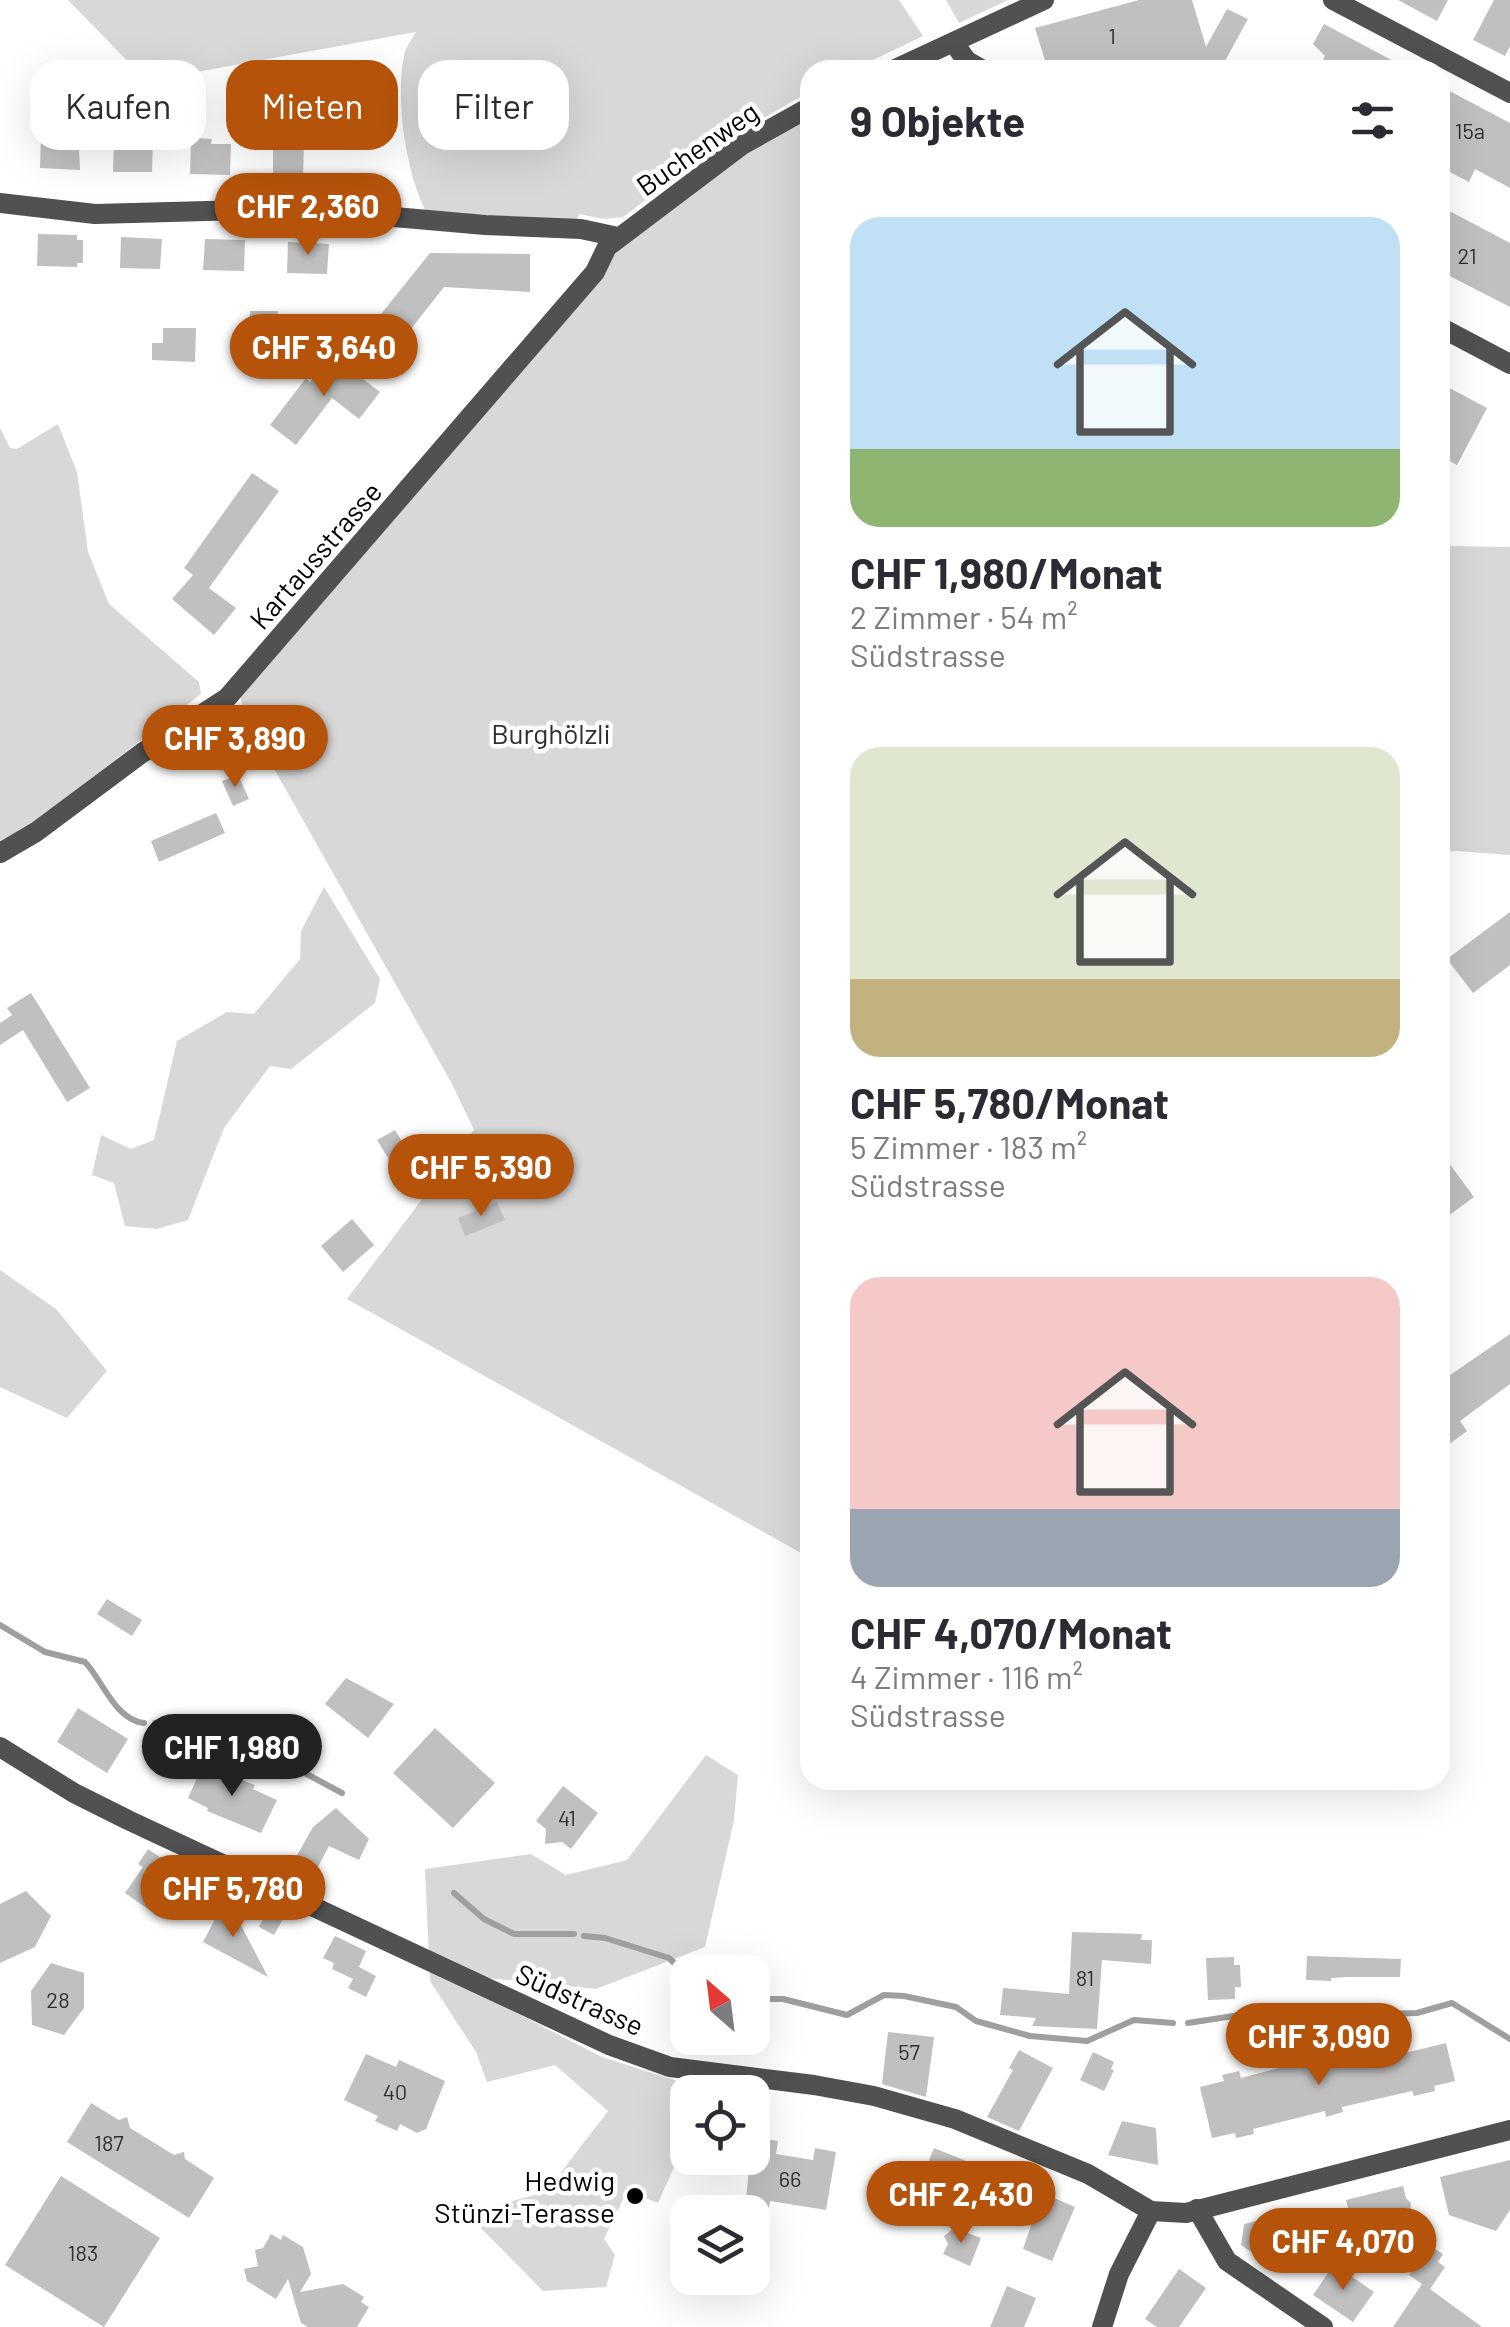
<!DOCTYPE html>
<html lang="de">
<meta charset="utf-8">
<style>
:root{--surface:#fff;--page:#f2f2f3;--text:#2b2b33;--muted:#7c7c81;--accent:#b45309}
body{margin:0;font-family:Barlow,sans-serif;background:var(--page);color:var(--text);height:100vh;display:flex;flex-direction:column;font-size:38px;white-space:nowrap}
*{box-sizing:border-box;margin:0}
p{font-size:32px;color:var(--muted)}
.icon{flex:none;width:55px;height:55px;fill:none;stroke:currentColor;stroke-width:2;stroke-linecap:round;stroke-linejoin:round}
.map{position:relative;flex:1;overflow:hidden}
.details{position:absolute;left:800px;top:60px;width:650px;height:1730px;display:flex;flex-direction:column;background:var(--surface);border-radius:30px;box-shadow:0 10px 40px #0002}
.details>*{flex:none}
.guide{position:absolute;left:30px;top:60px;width:620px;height:90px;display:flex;gap:20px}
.needle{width:65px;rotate:332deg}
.controls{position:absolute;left:670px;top:1955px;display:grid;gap:20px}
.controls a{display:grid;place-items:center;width:100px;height:100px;border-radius:20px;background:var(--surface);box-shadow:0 10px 40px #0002;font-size:50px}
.price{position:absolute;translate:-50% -85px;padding:0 22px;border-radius:35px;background:var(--accent);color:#fff;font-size:32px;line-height:65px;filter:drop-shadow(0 2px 5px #0008)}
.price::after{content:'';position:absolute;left:50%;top:60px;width:30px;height:22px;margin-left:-15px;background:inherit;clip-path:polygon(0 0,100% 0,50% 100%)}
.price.current{background:#222;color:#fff}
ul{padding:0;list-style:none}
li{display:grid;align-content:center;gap:20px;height:530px;padding:0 50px}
li span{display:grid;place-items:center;height:310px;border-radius:30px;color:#555}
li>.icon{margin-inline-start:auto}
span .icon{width:180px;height:180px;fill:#fffc;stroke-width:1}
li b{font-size:42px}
h2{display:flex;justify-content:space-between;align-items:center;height:120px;padding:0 50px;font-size:42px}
.pill{padding:0 35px;border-radius:30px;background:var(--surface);box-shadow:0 10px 40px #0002;font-size:35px;line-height:90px}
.pill.current{background:var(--accent);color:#fff}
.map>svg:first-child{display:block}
</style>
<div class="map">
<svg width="1510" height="2327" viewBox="0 0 1510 2327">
<rect width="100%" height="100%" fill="#fff"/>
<!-- green -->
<path fill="#d8d8d8" d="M68,0H899L923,36L852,70H810V91L722,143L623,217L604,219L579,214L577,220L426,212C406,173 394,96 405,52C407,45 413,38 416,32L147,81Z
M946,0H1008L959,23Z
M810,116V1558L347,1299L474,1130L452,1084L246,719L240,696L614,252L741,156Z
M58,424L77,472L88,552L109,604L199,682L201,694C134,745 69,797 0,846V428L10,448L17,449Z
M1446,546L1510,547V855L1456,851L1440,853V547Z
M324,887L380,979L375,1003L291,1069L270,1066L224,1128L188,1220L157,1229L125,1226L114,1183L92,1175L101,1135L131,1149L154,1140L177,1041L227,1012L254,1014L300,959L301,931Z
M0,1270L56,1309L107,1371L67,1418L0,1387Z
M706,1755L738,1775L734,1820L705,1947L596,1989L438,1973L602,2057L709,2091L688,2092L687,2138L658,2203L627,2191L604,2239L615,2255L606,2287L543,2291L466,2213L546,2192L608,2111L555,2065L487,2082L476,2052L430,1981L425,1869L531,1854L566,1875L627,1860Z"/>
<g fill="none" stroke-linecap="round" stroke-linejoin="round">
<!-- stream -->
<path stroke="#9f9f9f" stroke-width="6" d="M0,1625L45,1652L85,1662C103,1681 115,1720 144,1723
M155,1723L213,1729L251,1744L342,1793
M454,1893L484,1919L514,1934H574
M584,1936L605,1938L669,1958L688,1976
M752,1999H783L847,2015L884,1995L904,1996L956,2007L976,2021L1030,2036L1087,2041L1134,2020L1173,2023
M1188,2023L1240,2015L1288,2023L1351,2015L1417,2013L1452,2003L1510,2039"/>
</g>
<!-- building -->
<path fill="#c0c0c0" d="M1139,0H1192L1206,47L1227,9L1248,19L1220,70H1067L1066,66L1048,70L1035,28Z
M1398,0H1448L1437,21Z
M1494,0H1510V46L1505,56L1473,40Z
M1324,24L1410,70H1318L1325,56L1313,44Z
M1440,86L1510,123V188L1475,169L1469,182L1440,167Z
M45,125L78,126L80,170L40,168L41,135L44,136Z
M195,138L212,139L211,144H231L230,175L190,174L191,143H194Z
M114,139L153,140L152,172H113Z
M273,144L304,145L303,177H273Z
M1440,206L1510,243V307L1440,271Z
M38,234L77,235V240H83V263H77V267L37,266Z
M121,237L162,239L160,269L120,268Z
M205,239L245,240L244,271L203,270Z
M288,242L329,244L327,274L287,273Z
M430,253L530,254V292L444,287L407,334L381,314Z
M250,311H278L277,336L249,335Z
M163,328H196L195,362L152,360V343H163Z
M331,355L380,392L359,419L332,398L296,445L270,425L306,378L310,382Z
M1440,383L1487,408L1457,465L1440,456Z
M252,473L279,491L209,588L236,608L214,635L172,599L193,575L184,568Z
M238,775L249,799L233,806L222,781Z
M216,813L225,833L159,862L151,841Z
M1510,912V965L1473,993L1447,959Z
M31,993L90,1088L67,1102L23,1030L0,1045V1023L12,1015L7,1008Z
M395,1130L424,1178L407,1189L377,1140Z
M1440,1151L1474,1197L1440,1222Z
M497,1202L505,1220L465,1236L458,1218Z
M352,1219L374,1245L343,1272L321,1246Z
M1510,1334V1384L1460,1421L1467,1431L1440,1451V1382Z
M107,1599L142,1620L132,1636L97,1614Z
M346,1678L394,1704L368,1738L325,1704Z
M78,1708L128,1739L107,1773L57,1742Z
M435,1728L495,1783L453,1828L393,1773Z
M203,1765L255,1785L253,1789L277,1800L261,1833L207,1811L208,1808L188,1798Z
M563,1786L598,1813L571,1849L562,1842L545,1844L546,1829L536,1821Z
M336,1808L369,1839L359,1860L329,1846L309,1884L287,1873L313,1827Z
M148,1849L179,1870L181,1863L236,1887L227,1906L173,1884L164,1898L158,1894L148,1909L125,1893L143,1867L138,1864Z
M26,1891L51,1916L35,1947L0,1963V1904Z
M271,1903L287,1912L274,1935L259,1927Z
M222,1906L234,1912L268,1977L203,1942Z
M1072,1932L1142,1934L1141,1940H1152L1151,1964L1102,1960L1097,2029L1032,2026L1036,2018L1000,2015L1003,1988L1069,1994Z
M335,1936L366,1951L359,1967L376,1976L366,1997L348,1988L353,1979L332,1969L334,1963L323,1958Z
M1307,1956L1401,1959L1400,1977H1348L1331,1978V1981L1306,1980Z
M1234,1957V1965H1240L1241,1987H1235V1999L1208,2000L1206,1958Z
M51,1963L84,1973V2008L64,2035L32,2025L31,1991Z
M888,2032L934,2037L926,2097L882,2084Z
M1446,2043L1455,2081L1434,2086L1435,2091L1414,2096L1412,2091L1342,2107L1343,2112L1326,2117L1325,2111L1253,2129L1254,2134L1236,2138L1235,2133L1212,2138L1200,2087L1224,2081L1222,2075L1239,2071L1241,2078L1313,2059L1312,2054L1329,2050L1330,2056L1353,2050L1356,2065Z
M1019,2050L1053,2068L1019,2131L987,2117L1013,2070L1009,2068Z
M1093,2052L1114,2062L1111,2069L1114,2070L1104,2091L1080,2080Z
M366,2054L396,2067L399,2060L445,2081L426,2129L417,2133L400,2124L397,2131L375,2121L378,2116L344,2100Z
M91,2103L119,2120L127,2117L130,2128L174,2155L184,2152L185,2159L214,2178L189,2218L67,2142Z
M1122,2121L1156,2128L1158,2165L1108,2155Z
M752,2137L778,2141L776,2154L813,2160L815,2148L836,2152L826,2210L770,2201L768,2214L745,2210Z
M934,2148L1008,2178L1004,2187L1043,2203L1047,2195L1075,2207L1052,2261L1023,2249L1034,2217L945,2181L947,2177L926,2168Z
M1510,2160V2210L1496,2231L1449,2215L1440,2177Z
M61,2176L160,2238L104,2327L5,2265Z
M1403,2186L1406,2198L1411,2203L1410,2212L1416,2239L1360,2253L1354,2233L1364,2219L1352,2222L1346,2200Z
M1305,2209L1311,2233L1302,2235L1299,2251L1295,2252L1281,2272L1241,2245L1244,2224Z
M954,2228L981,2238L970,2266L943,2254L948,2244L944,2236Z
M271,2234L281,2240L283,2235L303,2247L311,2274L300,2292L343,2284L364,2297L361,2302L369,2307L357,2327H308L301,2323L288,2279L276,2299L247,2281L244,2269L258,2266L255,2250L263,2248Z
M1429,2245L1443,2254L1438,2262L1445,2267L1430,2289L1482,2327H1393L1422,2284L1409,2275Z
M1334,2264L1374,2292L1353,2322L1313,2295Z
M1179,2269L1206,2288L1179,2327H1157L1145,2319Z
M1007,2286L1036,2298L1024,2327H990Z"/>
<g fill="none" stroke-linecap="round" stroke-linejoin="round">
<!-- minor -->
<path stroke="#515151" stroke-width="20" d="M1333,0L1510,93
M953,42L967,61L983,70
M893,70L1044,0
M0,203L95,214L245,210L394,217L485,225L581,229L618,237
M1440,327L1510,364
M0,853L36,832L142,753L227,698L595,272L607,247L742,145L810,107
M1197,2209L1227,2261L1323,2327
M1102,2327L1119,2274L1151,2211"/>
<!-- tertiary -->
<path stroke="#515151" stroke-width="20" d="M0,1747L74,1793L128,1820L609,2045L670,2067L814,2085L874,2096L955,2119L1088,2174L1151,2211L1186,2213L1510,2130"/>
</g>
<!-- markers -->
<circle fill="#000" stroke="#fff" stroke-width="4" cx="635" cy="2196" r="10"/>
<g text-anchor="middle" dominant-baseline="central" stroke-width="9" stroke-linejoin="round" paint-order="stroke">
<!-- number labels -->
<g font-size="22" fill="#303030">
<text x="1112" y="35">1</text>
<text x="1470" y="130">15a</text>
<text x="1467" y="255">21</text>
<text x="567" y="1817">41</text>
<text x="1085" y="1977">81</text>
<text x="58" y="1999">28</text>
<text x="909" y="2051">57</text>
<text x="395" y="2091">40</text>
<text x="109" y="2142">187</text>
<text x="790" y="2178">66</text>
<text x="83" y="2252">183</text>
</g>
<!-- street labels -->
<g font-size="28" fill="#000" stroke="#fff">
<text transform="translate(697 148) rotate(-35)">Buchenweg</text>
<text transform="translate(315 555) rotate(-49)">Kartausstrasse</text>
<text transform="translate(580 1999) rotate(24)">Südstrasse</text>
</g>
<!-- park labels -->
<g font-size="28" fill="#2f2f2f" stroke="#fff">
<text x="551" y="733">Burghölzli</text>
</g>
<!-- poi labels -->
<g font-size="28" fill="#000" stroke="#fff" text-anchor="end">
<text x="615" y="2180">Hedwig<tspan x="615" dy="32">Stünzi-Terasse</tspan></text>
</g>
</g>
</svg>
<div class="controls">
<a><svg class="needle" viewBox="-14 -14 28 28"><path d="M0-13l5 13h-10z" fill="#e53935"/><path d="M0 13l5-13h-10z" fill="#7c7c81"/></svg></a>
<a><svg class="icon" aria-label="locate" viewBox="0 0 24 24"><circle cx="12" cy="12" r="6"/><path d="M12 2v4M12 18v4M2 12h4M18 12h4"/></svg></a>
<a><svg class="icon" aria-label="layers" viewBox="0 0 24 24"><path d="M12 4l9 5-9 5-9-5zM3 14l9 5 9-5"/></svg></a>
</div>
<b class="price" style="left:308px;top:258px">CHF 2,360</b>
<b class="price" style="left:324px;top:399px">CHF 3,640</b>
<b class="price" style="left:235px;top:790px">CHF 3,890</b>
<b class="price" style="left:481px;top:1219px">CHF 5,390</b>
<b class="price current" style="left:232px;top:1799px">CHF 1,980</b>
<b class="price" style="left:233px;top:1940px">CHF 5,780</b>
<b class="price" style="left:1319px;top:2088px">CHF 3,090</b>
<b class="price" style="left:961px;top:2246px">CHF 2,430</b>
<b class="price" style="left:1343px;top:2293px">CHF 4,070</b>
<div class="guide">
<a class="pill">Kaufen</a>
<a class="pill current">Mieten</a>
<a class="pill">Filter</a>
</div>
<section class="details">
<h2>9 Objekte<svg class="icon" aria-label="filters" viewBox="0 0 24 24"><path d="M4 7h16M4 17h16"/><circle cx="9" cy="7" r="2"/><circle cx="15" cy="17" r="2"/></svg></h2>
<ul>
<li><span style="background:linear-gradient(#bfe0f5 75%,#8fb573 0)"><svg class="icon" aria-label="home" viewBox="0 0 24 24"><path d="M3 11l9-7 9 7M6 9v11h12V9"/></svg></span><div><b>CHF 1,980/Monat</b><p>2 Zimmer · 54 m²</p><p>Südstrasse</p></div></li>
<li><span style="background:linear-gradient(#dfe7d0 75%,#c2b280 0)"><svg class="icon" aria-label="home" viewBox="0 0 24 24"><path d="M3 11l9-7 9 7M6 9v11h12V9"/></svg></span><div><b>CHF 5,780/Monat</b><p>5 Zimmer · 183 m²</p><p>Südstrasse</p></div></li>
<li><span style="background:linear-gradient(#f6c9c9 75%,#9aa5b1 0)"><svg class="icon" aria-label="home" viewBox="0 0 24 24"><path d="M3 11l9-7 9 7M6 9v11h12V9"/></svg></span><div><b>CHF 4,070/Monat</b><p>4 Zimmer · 116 m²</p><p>Südstrasse</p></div></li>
</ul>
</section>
</div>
